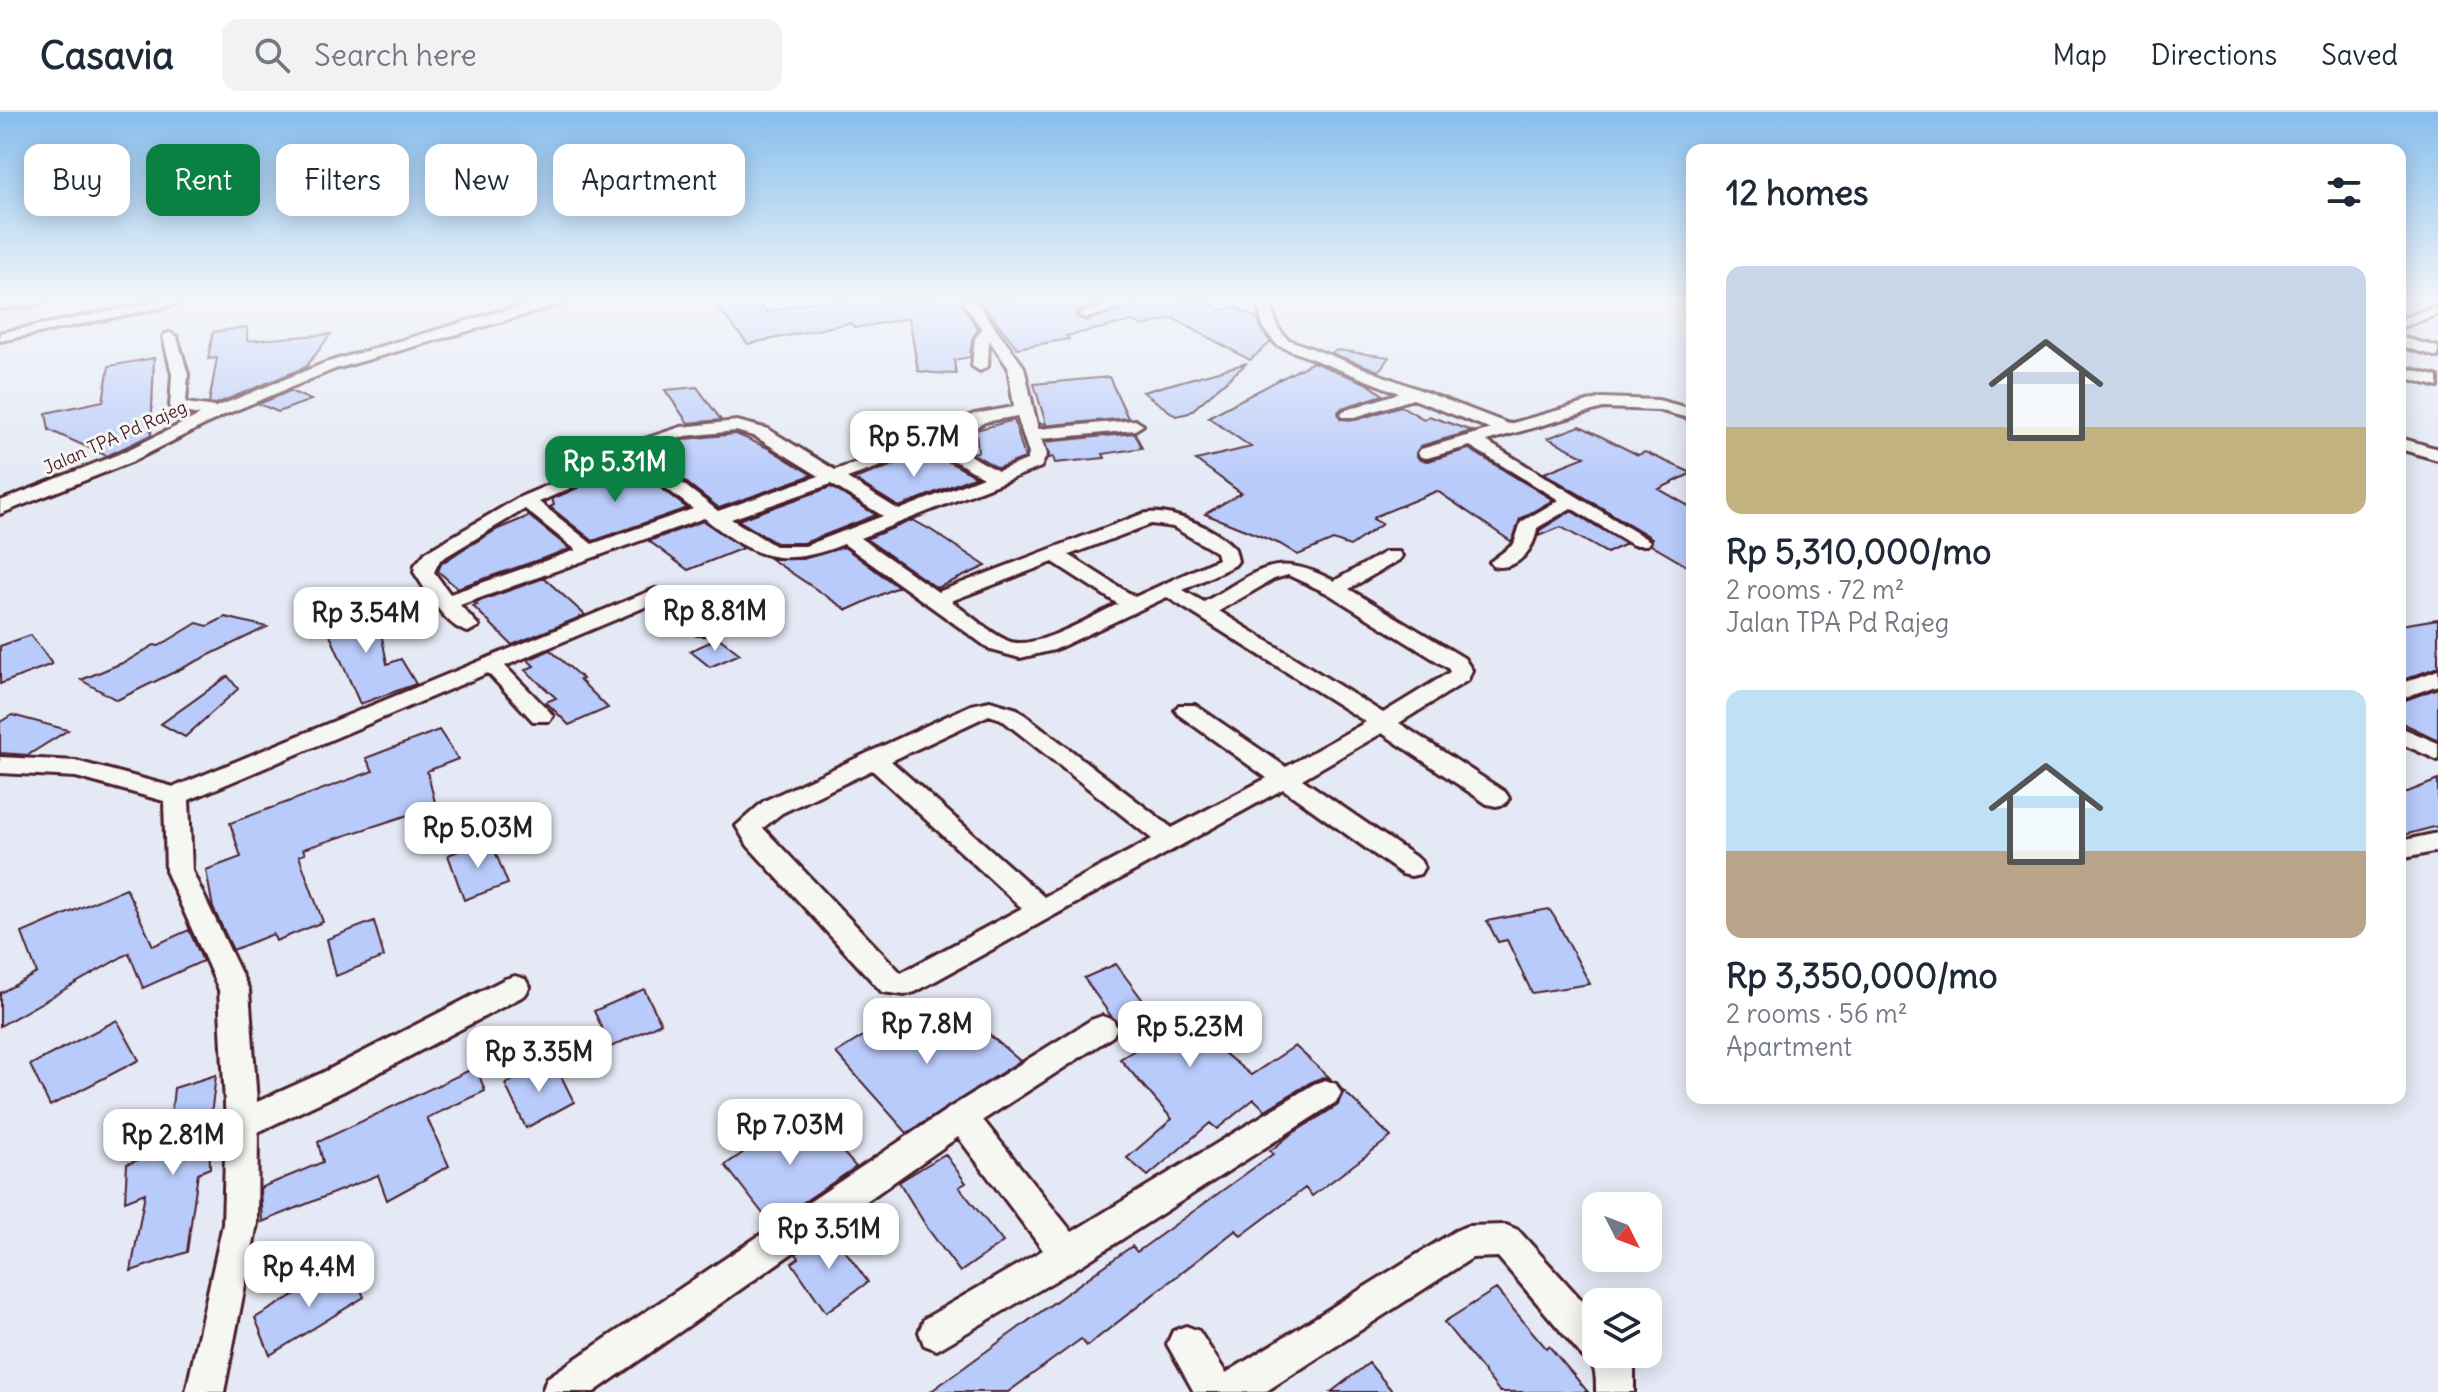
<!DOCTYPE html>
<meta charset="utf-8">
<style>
:root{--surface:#fff;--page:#f2f2f3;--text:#1f2937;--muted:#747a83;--line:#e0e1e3;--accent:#0b8043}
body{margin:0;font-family:Delius,sans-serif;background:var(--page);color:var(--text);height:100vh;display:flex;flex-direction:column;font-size:30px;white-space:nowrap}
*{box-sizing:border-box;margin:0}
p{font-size:26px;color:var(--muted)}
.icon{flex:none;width:44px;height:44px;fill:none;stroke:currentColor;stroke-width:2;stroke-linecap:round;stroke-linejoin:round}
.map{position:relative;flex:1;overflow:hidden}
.drawer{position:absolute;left:1686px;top:32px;width:720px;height:960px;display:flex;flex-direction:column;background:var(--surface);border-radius:16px;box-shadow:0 4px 20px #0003}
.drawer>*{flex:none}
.top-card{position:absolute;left:24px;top:32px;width:760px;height:72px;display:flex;gap:16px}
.needle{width:52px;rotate:132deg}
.tools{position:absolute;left:1582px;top:1080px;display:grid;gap:16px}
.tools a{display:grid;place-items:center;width:80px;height:80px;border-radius:16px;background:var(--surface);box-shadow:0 4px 20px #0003;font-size:40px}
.price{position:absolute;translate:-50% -68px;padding:0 18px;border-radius:16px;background:#fff;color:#222;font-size:26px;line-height:52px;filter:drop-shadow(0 2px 4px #0008)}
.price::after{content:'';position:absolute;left:50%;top:48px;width:24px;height:18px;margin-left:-12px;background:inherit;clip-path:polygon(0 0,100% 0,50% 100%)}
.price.active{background:var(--accent);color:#fff}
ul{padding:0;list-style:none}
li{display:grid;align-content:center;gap:16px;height:424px;padding:0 40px}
li span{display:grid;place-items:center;height:248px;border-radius:16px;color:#555}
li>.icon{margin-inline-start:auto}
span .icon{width:144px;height:144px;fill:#fffc;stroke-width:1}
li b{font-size:34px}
h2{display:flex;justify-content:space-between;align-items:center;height:96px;padding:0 40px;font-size:34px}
.tag{padding:0 28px;border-radius:16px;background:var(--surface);box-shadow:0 4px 20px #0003;font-size:28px;line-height:72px}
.tag.active{background:var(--accent);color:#fff}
header{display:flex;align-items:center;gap:48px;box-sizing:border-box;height:112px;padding:0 40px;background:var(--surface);border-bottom:2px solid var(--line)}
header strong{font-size:38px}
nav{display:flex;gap:44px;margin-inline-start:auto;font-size:28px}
.search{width:560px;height:72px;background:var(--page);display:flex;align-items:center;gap:20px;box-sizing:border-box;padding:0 28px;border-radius:16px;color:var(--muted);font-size:30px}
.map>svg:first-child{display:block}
</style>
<header>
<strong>Casavia</strong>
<div class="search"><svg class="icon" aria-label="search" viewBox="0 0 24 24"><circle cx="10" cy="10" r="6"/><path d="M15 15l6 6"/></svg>Search here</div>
<nav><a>Map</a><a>Directions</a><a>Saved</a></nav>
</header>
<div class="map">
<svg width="2438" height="1280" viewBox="0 0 2438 1280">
<rect width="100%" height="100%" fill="#e4e9f5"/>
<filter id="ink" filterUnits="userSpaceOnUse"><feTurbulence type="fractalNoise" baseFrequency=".0125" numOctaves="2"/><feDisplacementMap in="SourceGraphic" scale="16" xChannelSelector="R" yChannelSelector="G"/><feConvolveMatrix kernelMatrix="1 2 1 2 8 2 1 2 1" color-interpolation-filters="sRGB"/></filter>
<g filter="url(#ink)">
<!-- building -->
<path fill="#b9cbfb" stroke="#4a1f2b" stroke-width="2" d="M712,189H755L767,200L816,189H959L978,217L972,227L970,245L954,248L956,262L933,261L918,259L909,206L855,216L850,211L748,232Z
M980,189H1107L1075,201L1077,205L1086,209L1147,189H1205L1206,193L1211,192L1221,198L1236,195L1258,207L1262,219L1271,230L1250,248L1173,206L1143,214L1133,209L1066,224L1069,227L1017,236Z
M247,215V229L331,222L306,255L216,292L209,291L217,246L208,247L213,220Z
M1337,238L1389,245L1379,259L1331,241Z
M154,246L151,323L107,344L49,318L46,301L103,289L109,254Z
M1313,250L1368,272L1383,283L1342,296L1338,300L1340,307L1356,308L1401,294L1424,307L1429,304L1472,319L1420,334L1416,343L1420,348L1428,349L1469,337L1553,388L1520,407L1512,430L1437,379L1376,404L1373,407L1382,412L1350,434L1333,428L1298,443L1280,432L1205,402L1241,381L1196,348L1251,335L1208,305Z
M1247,251L1189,301L1176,304L1143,280Z
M1109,265L1128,306L1040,314V311L1046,312L1034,272Z
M697,275L721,308L688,311L665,278Z
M290,279L311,288L278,300L259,292Z
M1014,308L1025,346L998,356L972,341L978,340L976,318Z
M1580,314L1638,343L1645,340L1692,361L1659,377L1692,396V457L1651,433L1652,426L1544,361L1585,345L1548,326Z
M1135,321L1142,336L1103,342L1105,346L1055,351L1053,345L1049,346L1045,330Z
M736,322L768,336L812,363L719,396L650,342L686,327Z
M930,340L976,364L899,395L854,367Z
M630,353L687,396L593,429L550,395L554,393L552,387Z
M831,375L876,403L804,431H776L738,408Z
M1571,399L1626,432L1607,441L1561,415L1538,424L1540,418Z
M529,404L570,437L457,476L438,459L441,452L462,438L498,417Z
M913,408L931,418L986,454L937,476L866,427Z
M703,409L743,436L688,458L649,429Z
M844,435L898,475L847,498L771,447H803Z
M544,466L585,503L512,533L473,494L477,493L474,491Z
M376,493L387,552L401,547L416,572L360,592L323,507Z
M225,505L267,515L117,588L81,568L127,549L154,533L159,534L197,511L208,514Z
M2438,507V555L2400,569V513Z
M31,523L52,552L0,572V534Z
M719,526L740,542L710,555L690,539Z
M550,538L583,567L580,568L608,596L569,613L546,590L556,586L525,558L534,554L528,548Z
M228,564L238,577L185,625L161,612Z
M2438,576V628L2400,610V590Z
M12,603L68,618L28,643L0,641V610Z
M439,618L458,647L427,659L436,694L303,737L305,742L299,744L323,810L276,829L273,822L233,838L213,796L206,758L241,745L230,711L373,659L366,646Z
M2438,668V714L2400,724V683Z
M490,727L508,772L464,788L448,743Z
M126,776L153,834L189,818L203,849L143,876L129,841L0,914V881L37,861L22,821Z
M1549,797L1555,806L1590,872L1532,881L1507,828L1498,830L1487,809Z
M374,809L384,845L336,864L327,827Z
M1116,852L1156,906L1189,890L1216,924L1208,928L1251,963L1295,934L1331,967L1324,965L1313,969L1265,998L1254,987L1217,1017L1210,1011L1148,1064L1127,1046L1172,1007L1120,947L1135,938L1084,866Z
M644,877L661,911L611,935L594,899Z
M956,894L1020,949L907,1021L836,941L881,913L901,933Z
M117,908L139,948L50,994L30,953Z
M553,948L574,990L526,1016L505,972Z
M476,955L485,979L427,1006L449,1054L387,1088L378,1063L262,1110L260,1076L323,1050L318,1030Z
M216,963L209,1019L210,1056L198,1061L187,1140L131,1159L145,1081L125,1089L127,1052L168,1037L174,976Z
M1343,978L1391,1025L1312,1084L1305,1076L1241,1124L1236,1118L1087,1234L1081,1227L1008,1280H930L1132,1134L1137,1140L1273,1042L1270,1039L1290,1023L1338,993Z
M806,998L856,1055L771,1112L725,1053Z
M945,1042L966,1071L959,1075L1003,1130L960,1160L928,1117L899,1070Z
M830,1118L868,1170L826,1200L792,1151L799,1146L796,1142Z
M349,1151L364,1185L270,1243L255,1206Z
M1496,1177L1546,1236L1549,1234L1588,1280H1500L1444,1210Z
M1369,1251L1393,1280H1331Z"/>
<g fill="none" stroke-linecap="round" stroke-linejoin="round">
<defs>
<path id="minor" d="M0,189H44L37,193L0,197Z
M162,189H193L0,229V221Z
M545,189H573L335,257L224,303L131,350L0,402V389L119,342L200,303L172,298L170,295L172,262L163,225L165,222L170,221L177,225L188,262L186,291L216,295L325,251L501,199Z
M962,189H976L1024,255L1038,317L1135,308L1143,313L1135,318L1041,327L1047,342L1041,355L860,426L938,480L1142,402C1169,395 1218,417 1235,437L1238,449L1235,453L1183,478L1204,490C1258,460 1273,437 1334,469L1385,440H1399L1402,444L1399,448L1349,477L1464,546L1472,558L1468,568L1399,611L1505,680L1509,686L1505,692L1496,694L1487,692L1382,621L1302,667L1420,748L1424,755L1420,762L1411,764L1402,762L1283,677L915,880L905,883L882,880L748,734L736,714L764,689L971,593L990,589L1017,597L1172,716L1267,666L1179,603L1175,598L1179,593H1195L1286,655L1366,610L1167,485L1054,538L1020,546L991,538L844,432C781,457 755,446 704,406L460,493L479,514L468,520C445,515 427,479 414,460L415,453L426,440L520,385L608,348L638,329L681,315L737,309L768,317L835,358L927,326L974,302L1014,295L1008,255L989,228L988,254L980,259L972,254L975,227L982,217ZM1017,304L1029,342L1027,348L998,359L946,330L985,310ZM736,319L756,325L819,364L718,399L643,341L685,324ZM932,336L983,365L899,398L847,366ZM631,349L693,397L592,432L539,390ZM831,372L883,404L805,434H775L731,407ZM525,397L576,438L450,482L434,460L440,448ZM1151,412L1173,415L1216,440L1218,447L1135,485L1069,443ZM1053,450L1118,492C1093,504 1033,540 1008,529C988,520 969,502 951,489ZM1288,463L1327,481L1448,556L1450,560L1383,601L1219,499L1274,467ZM989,603L1001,607L1152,727L1044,785L891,649ZM872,658L1022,796L901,861L763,716L782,701Z
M1118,189H1144L1085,206L1078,202Z
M1256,189H1270L1278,216L1287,227L1509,312L1602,286L1658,288L1692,297V307L1658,298L1603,296L1486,329L1650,429L1647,433H1633L1571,396L1537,416C1535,437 1516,460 1493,454L1490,450L1514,432L1521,410L1559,388L1470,334L1427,346L1421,345L1418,341L1421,337L1491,317L1413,287L1355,305H1343L1341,302L1343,299L1399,281L1277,233L1264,217Z
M2438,194V202L2400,216V207Z
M2400,225L2438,235V245L2400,234Z
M2400,254L2438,265V275L2400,264Z
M2400,326L2438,337V348L2400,337Z
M655,477L685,484L713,512L716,517L713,522H697L671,493L657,490L505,554L549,599L553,604L549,609H533L488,561L189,688L192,759L249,878L257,990L322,961L505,867L515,864L525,867L530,875L525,883L344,979L258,1020L257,1112L224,1280H186L223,1112L226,1012L219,878L166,759L164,689L76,665L0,661V645L76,649L174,675Z
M2438,558V573L2400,587V572Z
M2400,615L2438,631V648L2400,631Z
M2438,721V739L2400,747V729Z
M1102,904L1113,908L1117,916L1113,924L983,1008L1072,1120L1314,972L1325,968L1336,972L1341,981L1336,990L1080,1154L937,1238L924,1233L919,1220L924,1207L1043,1138L958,1025L594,1280H542L547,1266L951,995L1091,908Z
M1506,1113L1518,1118L1596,1204V1242H1629L1634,1253V1280H1596C1596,1267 1597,1251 1583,1245L1498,1145L1472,1146L1265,1280H1194L1167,1232L1173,1219L1186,1214L1199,1219L1226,1261L1455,1119L1467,1114Z"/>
</defs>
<!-- minor casing -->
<use href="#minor" stroke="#4a1f2b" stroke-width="6"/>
<!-- minor -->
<use href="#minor" fill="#f6f6f2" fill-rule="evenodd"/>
</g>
</g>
<!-- sky -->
<linearGradient id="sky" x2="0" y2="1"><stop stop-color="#87beed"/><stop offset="0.51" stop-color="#f3f5fa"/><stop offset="1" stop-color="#f3f5fa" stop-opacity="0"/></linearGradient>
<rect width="2438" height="369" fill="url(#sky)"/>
<g text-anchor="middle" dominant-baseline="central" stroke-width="6" stroke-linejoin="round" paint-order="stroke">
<!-- far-street labels -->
<g font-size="18" fill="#4a1f2b" stroke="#f6f6f2">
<text transform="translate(115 325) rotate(-24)">Jalan TPA Pd Rajeg</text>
</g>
</g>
</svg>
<div class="tools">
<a><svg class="needle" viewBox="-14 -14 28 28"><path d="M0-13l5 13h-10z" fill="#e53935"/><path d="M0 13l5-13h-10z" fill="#747a83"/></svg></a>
<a><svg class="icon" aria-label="layers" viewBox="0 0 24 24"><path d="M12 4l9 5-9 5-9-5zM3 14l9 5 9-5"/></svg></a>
</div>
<b class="price" style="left:914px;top:367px">Rp 5.7M</b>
<b class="price active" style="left:615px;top:392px">Rp 5.31M</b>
<b class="price" style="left:715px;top:541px">Rp 8.81M</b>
<b class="price" style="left:366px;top:543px">Rp 3.54M</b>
<b class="price" style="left:478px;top:758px">Rp 5.03M</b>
<b class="price" style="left:927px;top:954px">Rp 7.8M</b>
<b class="price" style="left:1190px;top:957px">Rp 5.23M</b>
<b class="price" style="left:539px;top:982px">Rp 3.35M</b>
<b class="price" style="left:790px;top:1055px">Rp 7.03M</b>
<b class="price" style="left:173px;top:1065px">Rp 2.81M</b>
<b class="price" style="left:829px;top:1159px">Rp 3.51M</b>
<b class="price" style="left:309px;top:1197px">Rp 4.4M</b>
<div class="top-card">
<a class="tag">Buy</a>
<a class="tag active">Rent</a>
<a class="tag">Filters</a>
<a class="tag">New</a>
<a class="tag">Apartment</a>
</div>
<section class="drawer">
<h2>12 homes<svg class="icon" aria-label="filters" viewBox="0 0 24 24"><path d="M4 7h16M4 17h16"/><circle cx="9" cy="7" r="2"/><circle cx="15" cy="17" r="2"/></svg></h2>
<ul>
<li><span style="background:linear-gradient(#c9d6e8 65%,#c2b280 0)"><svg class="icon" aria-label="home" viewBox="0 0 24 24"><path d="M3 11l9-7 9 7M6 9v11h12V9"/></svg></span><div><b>Rp 5,310,000/mo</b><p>2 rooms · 72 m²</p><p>Jalan TPA Pd Rajeg</p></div></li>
<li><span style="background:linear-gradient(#bfe0f5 65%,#b9a48a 0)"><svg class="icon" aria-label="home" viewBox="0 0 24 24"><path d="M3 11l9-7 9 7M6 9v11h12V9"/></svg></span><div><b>Rp 3,350,000/mo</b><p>2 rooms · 56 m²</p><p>Apartment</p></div></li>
</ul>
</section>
</div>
